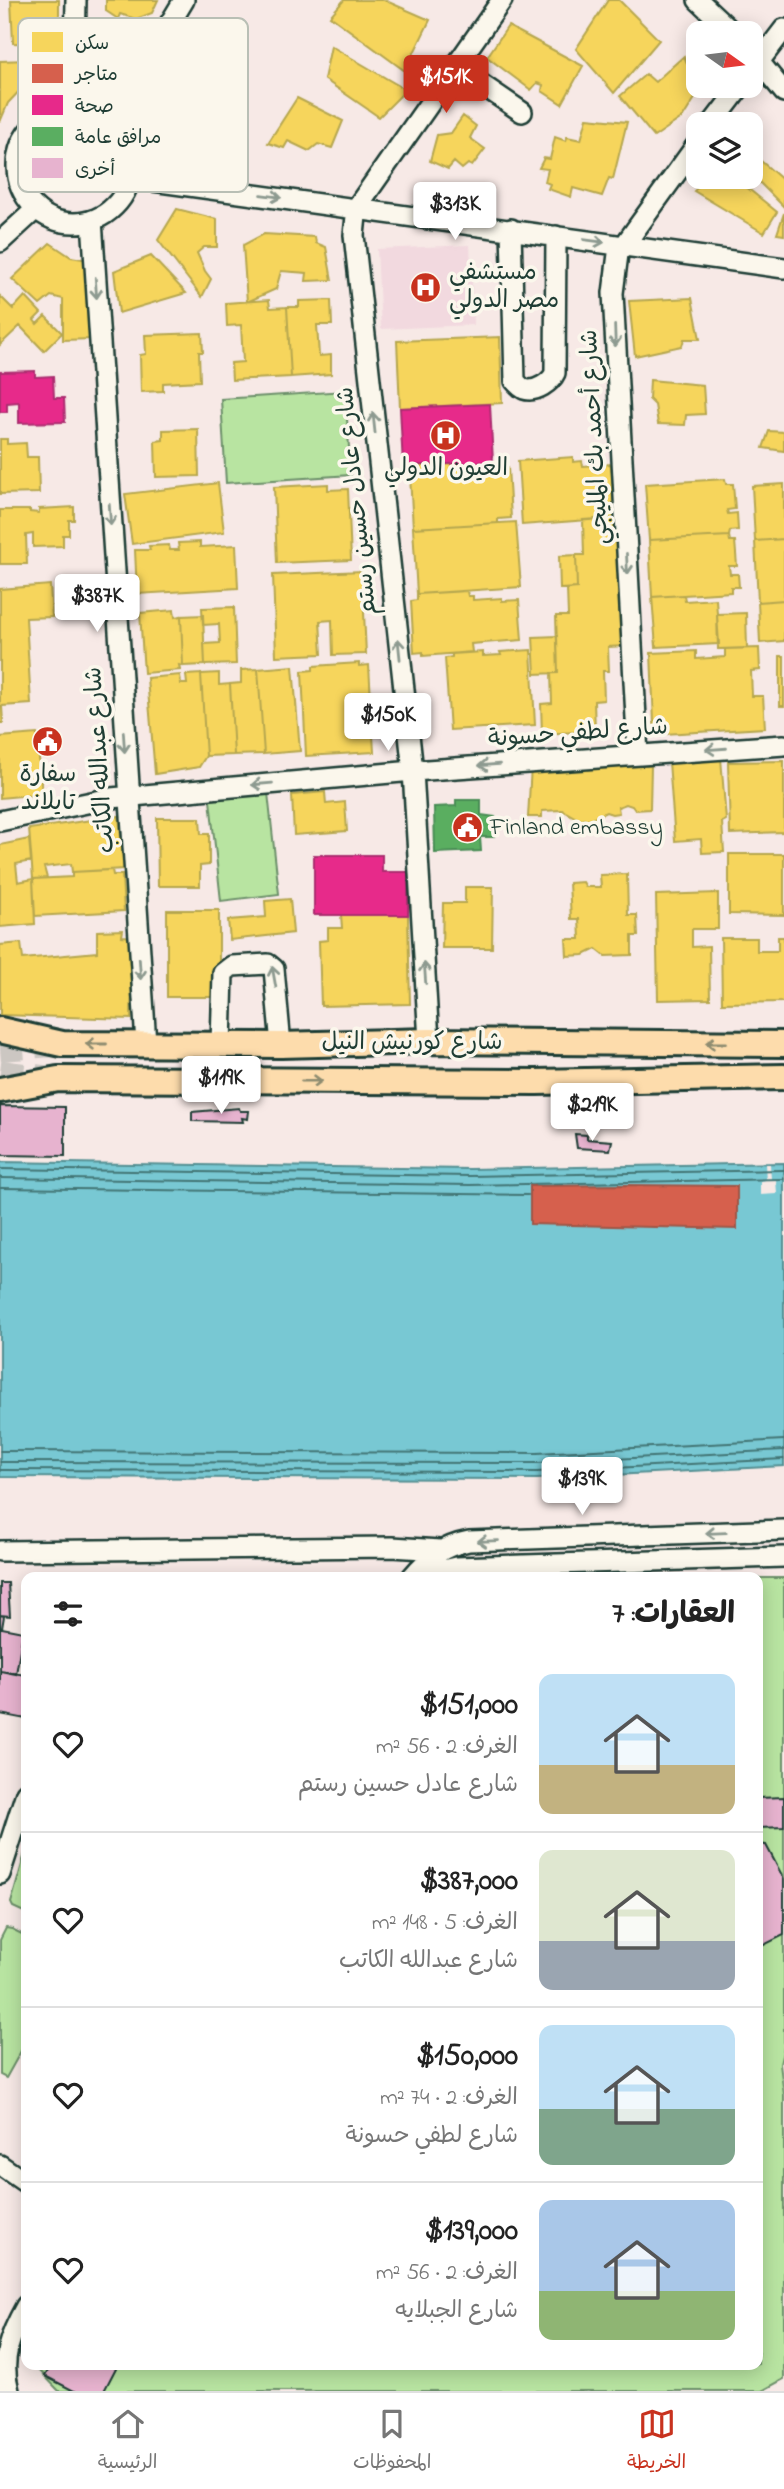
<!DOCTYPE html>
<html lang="ar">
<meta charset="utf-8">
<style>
:root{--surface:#fff;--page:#f2f2f2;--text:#222;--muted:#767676;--line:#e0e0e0;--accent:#c8321e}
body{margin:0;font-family:"Indie Flower","Playpen Sans Arabic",sans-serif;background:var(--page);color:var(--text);direction:rtl;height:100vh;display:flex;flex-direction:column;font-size:26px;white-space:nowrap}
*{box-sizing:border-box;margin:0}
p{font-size:23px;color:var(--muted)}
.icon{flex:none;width:38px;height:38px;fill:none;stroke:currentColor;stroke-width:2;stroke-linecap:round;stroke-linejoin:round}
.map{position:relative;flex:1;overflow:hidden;direction:ltr}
.side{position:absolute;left:21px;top:1572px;width:742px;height:798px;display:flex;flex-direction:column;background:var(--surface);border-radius:14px;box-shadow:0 4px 18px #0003;direction:rtl}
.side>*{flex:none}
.needle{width:46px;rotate:104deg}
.buttons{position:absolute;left:686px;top:21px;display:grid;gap:14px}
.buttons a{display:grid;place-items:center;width:77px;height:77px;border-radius:14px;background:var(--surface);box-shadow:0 4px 18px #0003;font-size:35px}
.price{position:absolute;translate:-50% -60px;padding:0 16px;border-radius:7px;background:#fff;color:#222;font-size:23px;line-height:46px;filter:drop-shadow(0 2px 4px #0008)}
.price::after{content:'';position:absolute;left:50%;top:42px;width:21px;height:16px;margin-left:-10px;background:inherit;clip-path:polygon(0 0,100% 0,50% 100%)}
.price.on{background:var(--accent);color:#fff}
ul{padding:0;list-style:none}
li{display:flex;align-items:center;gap:21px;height:175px;padding:0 28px}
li+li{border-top:2px solid var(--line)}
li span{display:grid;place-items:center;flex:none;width:196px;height:140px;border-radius:14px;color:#555}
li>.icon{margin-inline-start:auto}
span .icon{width:84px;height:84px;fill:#fffc;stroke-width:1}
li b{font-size:30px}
h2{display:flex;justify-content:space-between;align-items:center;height:84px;padding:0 28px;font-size:30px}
.dock{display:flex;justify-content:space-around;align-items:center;height:98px;border-top:2px solid var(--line);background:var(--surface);font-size:19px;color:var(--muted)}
.dock a{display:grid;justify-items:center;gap:4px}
.dock .on{color:var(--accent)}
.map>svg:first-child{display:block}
</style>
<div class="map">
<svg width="784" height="2391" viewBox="0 0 784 2391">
<rect width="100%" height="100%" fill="#f7e9e6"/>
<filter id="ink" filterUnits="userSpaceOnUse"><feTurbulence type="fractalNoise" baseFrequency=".0143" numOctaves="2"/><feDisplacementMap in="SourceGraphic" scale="14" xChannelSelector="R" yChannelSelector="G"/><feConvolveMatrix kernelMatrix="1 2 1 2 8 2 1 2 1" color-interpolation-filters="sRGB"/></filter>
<g filter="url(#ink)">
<!-- built -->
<path fill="#f2d9df" d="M470,245L474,325L381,329L377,249Z"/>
<!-- green -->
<path fill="#b8e4a1" stroke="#6c906a" stroke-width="2" d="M345,391L351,475L226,483L221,399Z
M268,793L279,894L221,901L210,800Z
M758,1578H784V2047L780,2064L784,2095V2379L762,2391H59L38,2369L41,2364H758Z
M26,1850V1913L13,1907L11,1903Z
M6,1928L12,1929L26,1936V2042L6,2078L0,2075V1940Z"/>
<!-- water -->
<path fill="#78c8d3" stroke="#549093" stroke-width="2" d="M0,1162L470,1169L784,1163V1466L537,1479L0,1477Z"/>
<!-- pier -->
<path fill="#f7e9e6" d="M765,1164H770L771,1179H776L777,1194L760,1195V1181L766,1180Z"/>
<!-- homes -->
<path fill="#f6d55c" stroke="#b6a750" stroke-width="2" d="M11,0H59V45L13,43Z
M106,0H158L152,13L136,19L120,14L118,19L106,11Z
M344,0H384L430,20L405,71L330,16Z
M608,0H619L659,40L614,93L576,49Z
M508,26L583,66L562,104L542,91L543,85L537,83L531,90L487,57Z
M331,46L406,90L379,117L324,79Z
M684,56L699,92L683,117L654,137L620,96L646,74L655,82Z
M27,60L25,85L8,103L0,122V61Z
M297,98L343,121L332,148L318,144L309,151L288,141L284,148L268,143Z
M463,116L476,126L470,138L485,149L472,166L468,164L462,169L454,162L448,169L430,161L437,135L451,133Z
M587,118L627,122L613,179L609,178L602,196L573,188L571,197L548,189L550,184L545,182L548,169L539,168L544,158L550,159L555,137L566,141L567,137L581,140Z
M754,155L784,181V207L751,174V158Z
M708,177H734L777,212L764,233L694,191Z
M177,209L217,219V247H204L197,253L205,271L211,279L202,297L158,240Z
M784,213V235L777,234Z
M264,234L315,237L316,243L326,247L332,280L306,281L307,273L281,271L276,289L247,302L243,245Z
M50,243L71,257L89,260L92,339L63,340V299L51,296L40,305L12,279Z
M151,256L186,293L119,313L114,271Z
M0,296L13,309L25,296L41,313L34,320L37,324L45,316L62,333L44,351L20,326L0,345Z
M692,298L700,339H684L682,346L635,356L629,301Z
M269,300L270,308L287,307L291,377L232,380L231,363L243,362L241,325L227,326L226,303Z
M331,300L332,325H317L319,356L331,355V374L291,377L287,307H299V301Z
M202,333L203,352H199L200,381L163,383V391L141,392L140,355L146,354L145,335Z
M500,337L502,403L400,408L397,341Z
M650,380L703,385L705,414L686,415L685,425L658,424L655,405L649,399Z
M198,429L199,476L156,477L155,441L163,440V430Z
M769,431L784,432V451L763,448Z
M0,439H7V444L26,443L27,457H38L39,493L0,494Z
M573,457V462L582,461L583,466L611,464L615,518L522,525L518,461Z
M493,462V468L508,467L511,518L498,519V523L413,528L410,476L419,475V466Z
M725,479L726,484H733L735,509L727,510L728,514L737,513L738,530L730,531L729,536L649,540L645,484Z
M218,483L224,532L132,544L125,494Z
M328,484V490L348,489L351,560L277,563L274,487Z
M784,484V539L755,541L752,486Z
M74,507V520H69V535H63V546L33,547V534L26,535L27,564H0V510H30V512L39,513V509Z
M615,518H633L625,646L608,647L609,671H603L604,700L594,701L595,731L542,734L541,704L552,703L551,673H558L556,616H568L567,589L577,588L576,555H584L583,520Z
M516,522L521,587L417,594L413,528Z
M729,536L730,541H735L737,566H729L730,574H738L739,587H731V592L652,597L649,540Z
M784,539V600L758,602L755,541Z
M200,542V547L236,545L238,588L137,594L135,550H150L149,546L169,545L170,550H179L178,543Z
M576,555L577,588L560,589L559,556Z
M362,571L366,654L333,655L332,620L320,621L322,654L276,656L273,575Z
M50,585L52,617L26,618L31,704L2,706L3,723H0V589Z
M467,591L468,596H473V600L502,598V601L519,600L522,640L471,644L472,652L423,656V652L414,653L411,601L417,600V594Z
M684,595L685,601L716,599L719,644L656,647L652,597Z
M784,600V641L760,643L758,602Z
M234,607L236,664L205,665L204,644L220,643L219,624L203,625L202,608Z
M174,610L175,617L181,616L183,666L179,665L180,670L144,673L140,613Z
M746,613L747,648L718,649L717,614Z
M203,615L205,665L183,666L181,616Z
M557,636L558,673L535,674L533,637Z
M759,648L760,670L751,671L752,696H763L765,728L664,734L657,731L654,723L651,653L696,651V659L725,657V649Z
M531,650L535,725L450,730L445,658L452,657V654L483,652V656L501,655L500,652Z
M780,656H784V706H780Z
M359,663V666L369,665L374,752L306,756L302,671L313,670V666Z
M293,666L300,751L264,754L258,669Z
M258,669L264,754L234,755L230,684L241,683V670Z
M219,673V685L230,684L234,755L206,756L201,674Z
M201,674L206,756L199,767L155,774L147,678L180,675L181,684H187L186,675Z
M37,734L42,794L0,798V737Z
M721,758L726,820L722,822L724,852L702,853L701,839L675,841L669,762Z
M784,761V832L730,834L728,762Z
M531,766H651L650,809L635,810L632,806L626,804L618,807L619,813L612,814L606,812L594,818L580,820L562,810L542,811V817H528Z
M325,792L326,804L345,802L347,831L294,835L292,795Z
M119,816L124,869L72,872L71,864L44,867L47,878L33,879L29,829Z
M157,818H200L201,834H209V865L200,866V886H158Z
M29,839L31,861L16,864L18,882L33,879L35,924L0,927V845Z
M729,854H784V915L729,914Z
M112,870L113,875H122L124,911L35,916L33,879L72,877V872Z
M627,874L628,915H637L638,936H632V955L605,956L596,949L584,955L567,956L566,939H580L579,919H571L569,883L583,882L586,887H601L600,875Z
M465,887H493L492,948H442L443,903H465Z
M718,893V929H692V947L709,946L710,999L658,1000L656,895Z
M290,899L293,933L230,940L228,920L266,917L265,901Z
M167,910H219V997H167Z
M341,915H408L410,1004L321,1006L319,941L328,940V928H342Z
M123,930L122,936L133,937L131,1019L0,1015V945L21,943L23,959L97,952V931Z
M778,937H784V1002L722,1003L721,938H757V951H778Z"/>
<!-- shops -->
<path fill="#d6604d" stroke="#9f5646" stroke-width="2" d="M627,1185L737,1186V1229L530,1224V1186Z"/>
<!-- health -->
<path fill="#e7298a" stroke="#ab2f70" stroke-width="2" d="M35,371V377L53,376L54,398H64L65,422L19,423V402L7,403V412H0V372Z
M490,404L493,462L403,466L400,408Z
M314,855H382V872H408V915H314Z"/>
<!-- public -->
<path fill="#5aae61" stroke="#488c54" stroke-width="2" d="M456,800H481V815L495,817L500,824L498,832L493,837H480L481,851L435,853L434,807L456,806Z"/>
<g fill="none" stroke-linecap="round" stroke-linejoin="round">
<!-- shore -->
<path stroke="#437574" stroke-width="2" d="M0,1169L470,1176L784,1170
M0,1178L470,1185L784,1179
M0,1188L528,1195
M0,1451L537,1453L784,1440
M0,1462L537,1463L784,1450
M0,1470L537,1472L784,1459"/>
</g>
<!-- building -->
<path fill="#e7b3cf" stroke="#1f3d34" stroke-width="2" d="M0,1106L65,1107V1156L0,1155Z
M239,1108L240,1111H249L248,1119L242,1118L243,1122L192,1121V1112Z
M575,1134L587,1135V1139L612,1141L610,1150L577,1148Z
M0,1583H8L10,1616L0,1615Z
M0,1615L4,1616L2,1628L23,1632L16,1674L0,1671Z
M0,1671L26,1675V1719L0,1714Z
M784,1797V1827L758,1828V1798Z
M758,1844L766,1845L784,1879V1935L758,1948Z
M52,2364H118L104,2391H74L45,2376Z"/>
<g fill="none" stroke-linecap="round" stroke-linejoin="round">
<!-- major-tunnel -->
<path stroke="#ccc7c2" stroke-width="24" stroke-dasharray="24 12" stroke-linecap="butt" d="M0,1049L54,1045
M0,1072L51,1078"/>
<defs>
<path id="minor" d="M698,0L733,33
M751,52L784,92
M456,67L522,112
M751,72L784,29
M74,108L76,0
M17 166a57 57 0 1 1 114 0a57 57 0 1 1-114 0Z
M111,121L184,0
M712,124L741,86
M131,178L784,268
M92,220L146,1044
M511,229L515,381C518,384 520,387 524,389C536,393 551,382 555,373L556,236
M0,242L36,209
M638,755L613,293L618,254L698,143
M0,821L111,798L413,771L784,745
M429,1041L413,771L354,235L357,207L502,0
M221,1045L223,973L232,966L268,964L274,969L281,1045
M0,1551L392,1547L440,1550
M412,1577C429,1557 443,1546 469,1541L784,1530
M432,1577L443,1570L456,1567L784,1557
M0,1874L26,1793
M0,2165L26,2183
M9,2391C0,2358 10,2335 26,2306"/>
<path id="major" d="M0,1030L62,1044L281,1045L429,1041L784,1044
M0,1090L58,1079L536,1082L784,1077"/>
</defs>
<!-- minor casing -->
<use href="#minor" stroke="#1f3d34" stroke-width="24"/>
<!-- major casing -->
<use href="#major" stroke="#1f3d34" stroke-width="30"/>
<!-- minor -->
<use href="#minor" stroke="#fbf7ec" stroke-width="19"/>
<!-- major -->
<use href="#major" stroke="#fddcac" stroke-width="24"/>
</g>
<!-- one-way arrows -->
<defs><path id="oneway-shaft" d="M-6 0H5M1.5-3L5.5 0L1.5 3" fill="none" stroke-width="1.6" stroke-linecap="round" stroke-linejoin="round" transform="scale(1.75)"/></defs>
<g stroke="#8d9a90">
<use href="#oneway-shaft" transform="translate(271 196) rotate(7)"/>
<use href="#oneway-shaft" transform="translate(594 241) rotate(8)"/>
<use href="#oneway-shaft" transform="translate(96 288) rotate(86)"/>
<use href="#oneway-shaft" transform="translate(615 336) rotate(88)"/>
<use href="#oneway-shaft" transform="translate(374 423) rotate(-96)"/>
<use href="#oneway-shaft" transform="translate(110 515) rotate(86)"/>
<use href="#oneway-shaft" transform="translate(627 564) rotate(87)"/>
<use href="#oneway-shaft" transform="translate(399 649) rotate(-96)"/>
<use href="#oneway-shaft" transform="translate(124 742) rotate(86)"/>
<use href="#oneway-shaft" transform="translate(716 749) rotate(176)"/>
<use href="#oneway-shaft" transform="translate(489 765) rotate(176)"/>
<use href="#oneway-shaft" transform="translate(262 784) rotate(175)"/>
<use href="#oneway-shaft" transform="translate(140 969) rotate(86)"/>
<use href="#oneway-shaft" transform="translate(425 973) rotate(-94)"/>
<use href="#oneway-shaft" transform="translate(274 977) rotate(-100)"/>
<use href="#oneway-shaft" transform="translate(716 1533) rotate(178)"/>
<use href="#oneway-shaft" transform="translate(488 1541) rotate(178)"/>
</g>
<g stroke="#8e8c70">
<use href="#oneway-shaft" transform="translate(716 1043) rotate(-180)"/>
<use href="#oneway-shaft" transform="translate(96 1044) rotate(-180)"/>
<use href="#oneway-shaft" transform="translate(312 1081)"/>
</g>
</g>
<!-- icons -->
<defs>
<symbol id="hospital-disc" viewBox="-11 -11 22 22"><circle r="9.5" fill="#c8321e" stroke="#fbf7ec"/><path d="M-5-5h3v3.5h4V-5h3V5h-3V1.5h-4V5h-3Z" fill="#fff"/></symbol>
<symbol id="civic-disc" viewBox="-11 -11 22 22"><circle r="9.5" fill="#c8321e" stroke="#fbf7ec"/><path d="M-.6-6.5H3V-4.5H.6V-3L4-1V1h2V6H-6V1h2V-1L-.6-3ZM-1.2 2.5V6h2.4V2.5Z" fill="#fff"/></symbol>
</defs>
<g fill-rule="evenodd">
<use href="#hospital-disc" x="408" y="270" width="35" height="35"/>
<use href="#hospital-disc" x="428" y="418" width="35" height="35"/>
<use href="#civic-disc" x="30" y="724" width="35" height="35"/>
<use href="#civic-disc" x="450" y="810" width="35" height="35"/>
</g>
<g text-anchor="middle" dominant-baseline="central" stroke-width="7" stroke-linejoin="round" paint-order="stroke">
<!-- poi labels -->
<g font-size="24" fill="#1f3d34" stroke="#fbf7ec" text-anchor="start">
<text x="449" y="273">مستشفي<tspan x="449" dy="28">مصر الدولي</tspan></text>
<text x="446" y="469" text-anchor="middle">العيون الدولي</text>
<text x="48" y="775" text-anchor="middle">سفارة<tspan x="48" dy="28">تايلاند</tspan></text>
<text x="490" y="828">Finland embassy</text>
</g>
<!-- street labels -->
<g font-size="24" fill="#1f3d34" stroke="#fbf7ec">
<text transform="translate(596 437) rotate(-93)">شارع أحمد بك المليجي</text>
<text transform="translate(358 501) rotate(-96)">شارع عادل حسين رستم</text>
<text transform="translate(578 734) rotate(-4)">شارع لطفي حسونة</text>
<text transform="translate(101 760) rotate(-94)">شارع عبدالله الكاتب</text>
<text x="412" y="1043">شارع كورنيش النيل</text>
</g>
</g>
<!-- legend -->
<rect x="18" y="18" width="230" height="174" rx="10" fill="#fbf7ec" stroke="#b9bfb5" stroke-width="2"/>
<rect x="32" y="32" width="31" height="20" fill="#f6d55c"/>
<rect x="32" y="64" width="31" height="19" fill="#d6604d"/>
<rect x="32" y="95" width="31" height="20" fill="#e7298a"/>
<rect x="32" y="127" width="31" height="19" fill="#5aae61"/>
<rect x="32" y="158" width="31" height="20" fill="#e7b3cf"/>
<g font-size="19" fill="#1f3d34">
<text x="75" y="49">سكن</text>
<text x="75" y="80">متاجر</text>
<text x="75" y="112">صحة</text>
<text x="75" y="143">مرافق عامة</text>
<text x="75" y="175">أخرى</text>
</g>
</svg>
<div class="buttons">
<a><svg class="needle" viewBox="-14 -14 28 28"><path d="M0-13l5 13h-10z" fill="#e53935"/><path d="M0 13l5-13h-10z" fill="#767676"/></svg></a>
<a><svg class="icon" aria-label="layers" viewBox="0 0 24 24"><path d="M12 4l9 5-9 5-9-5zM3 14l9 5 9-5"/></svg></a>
</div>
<b class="price on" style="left:446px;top:115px">$151K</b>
<b class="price" style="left:455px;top:242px">$313K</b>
<b class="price" style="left:97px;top:634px">$387K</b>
<b class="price" style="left:388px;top:753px">$150K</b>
<b class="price" style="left:221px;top:1116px">$119K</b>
<b class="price" style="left:592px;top:1143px">$219K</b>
<b class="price" style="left:582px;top:1517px">$139K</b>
<section class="side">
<h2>العقارات: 7<svg class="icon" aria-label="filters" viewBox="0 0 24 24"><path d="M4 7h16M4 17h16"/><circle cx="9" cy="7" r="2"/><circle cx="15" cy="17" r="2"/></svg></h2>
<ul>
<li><span style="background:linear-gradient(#bfe0f5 65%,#c2b280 0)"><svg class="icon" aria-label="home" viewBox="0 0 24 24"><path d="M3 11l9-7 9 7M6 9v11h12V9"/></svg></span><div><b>$151,000</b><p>الغرف: 2 · 56 m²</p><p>شارع عادل حسين رستم</p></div><svg class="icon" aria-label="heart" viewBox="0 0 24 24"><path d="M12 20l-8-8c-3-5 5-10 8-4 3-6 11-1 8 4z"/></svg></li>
<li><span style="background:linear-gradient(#dfe7d0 65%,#9aa5b1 0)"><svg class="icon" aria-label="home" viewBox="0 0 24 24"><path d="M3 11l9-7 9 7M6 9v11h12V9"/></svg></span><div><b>$387,000</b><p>الغرف: 5 · 148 m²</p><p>شارع عبدالله الكاتب</p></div><svg class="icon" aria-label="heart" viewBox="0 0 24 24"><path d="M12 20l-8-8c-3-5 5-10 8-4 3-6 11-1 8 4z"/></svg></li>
<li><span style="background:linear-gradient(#bfe0f5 60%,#7fa58c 0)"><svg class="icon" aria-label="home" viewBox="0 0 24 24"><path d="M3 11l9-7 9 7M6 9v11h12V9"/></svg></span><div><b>$150,000</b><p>الغرف: 2 · 74 m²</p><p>شارع لطفي حسونة</p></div><svg class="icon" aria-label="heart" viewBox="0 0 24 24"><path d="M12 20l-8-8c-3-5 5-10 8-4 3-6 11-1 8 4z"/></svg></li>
<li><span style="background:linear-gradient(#a9c7e8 65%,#8fb573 0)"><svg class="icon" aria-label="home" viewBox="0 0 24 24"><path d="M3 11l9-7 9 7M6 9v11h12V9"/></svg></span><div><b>$139,000</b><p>الغرف: 2 · 56 m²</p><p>شارع الجبلايه</p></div><svg class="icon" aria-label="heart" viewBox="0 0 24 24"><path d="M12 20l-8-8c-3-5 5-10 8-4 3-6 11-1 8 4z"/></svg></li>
</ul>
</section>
</div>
<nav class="dock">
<a class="on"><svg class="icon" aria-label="map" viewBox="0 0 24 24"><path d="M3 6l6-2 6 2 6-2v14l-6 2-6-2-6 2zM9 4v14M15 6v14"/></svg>الخريطة</a>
<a><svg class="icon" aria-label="saved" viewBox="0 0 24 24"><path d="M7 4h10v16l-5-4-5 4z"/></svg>المحفوظات</a>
<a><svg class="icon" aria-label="home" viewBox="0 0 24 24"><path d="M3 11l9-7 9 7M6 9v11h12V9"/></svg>الرئيسية</a>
</nav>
